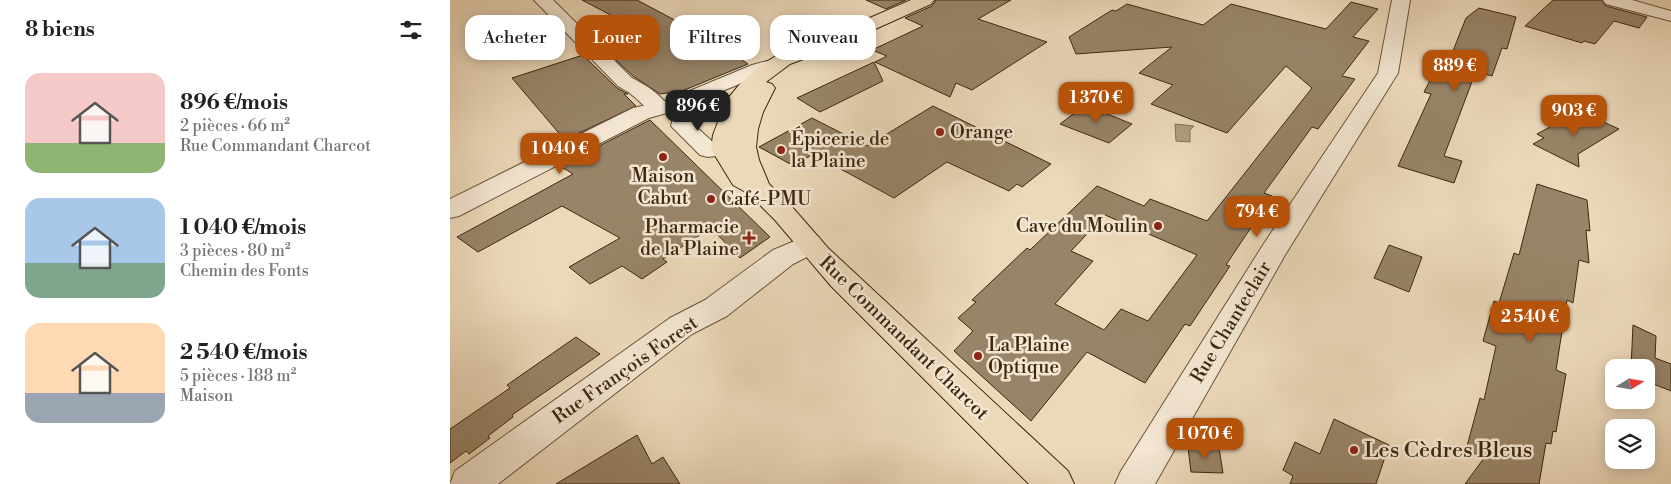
<!DOCTYPE html>
<html lang="fr">
<meta charset="utf-8">
<style>
:root{--surface:#fff;--page:#f6f6f6;--text:#222;--muted:#767676;--accent:#b45309}
body{margin:0;font-family:"Libre Bodoni",serif;background:var(--page);color:var(--text);height:100vh;display:flex;flex-direction:column;font-size:19px;white-space:nowrap}
*{box-sizing:border-box;margin:0}
p{font-size:16px;color:var(--muted)}
.icon{flex:none;width:28px;height:28px;fill:none;stroke:currentColor;stroke-width:2;stroke-linecap:round;stroke-linejoin:round}
.map{position:relative;flex:1;overflow:hidden}
.panel{display:flex;flex-direction:column;background:var(--surface);width:450px}
.panel>*{flex:none}
.guide{position:absolute;left:15px;top:15px;width:475px;height:45px;display:flex;gap:10px}
.needle{width:32px;rotate:79deg}
.buttons{position:absolute;left:1155px;top:359px;display:grid;gap:10px}
.buttons a{display:grid;place-items:center;width:50px;height:50px;border-radius:10px;background:var(--surface);box-shadow:0 2px 12px #0003;font-size:25px}
.price{position:absolute;translate:-50% -42px;padding:0 11px;border-radius:10px;background:var(--accent);color:#fff;font-size:16px;line-height:32px;filter:drop-shadow(0 1px 2px #0008)}
.price::after{content:'';position:absolute;left:50%;top:30px;width:15px;height:11px;margin-left:-8px;background:inherit;clip-path:polygon(0 0,100% 0,50% 100%)}
.price.selected{background:#222;color:#fff}
ul{padding:0;list-style:none}
li{display:flex;align-items:center;gap:15px;height:125px;padding:0 25px}
li span{display:grid;place-items:center;flex:none;width:140px;height:100px;border-radius:15px;color:#555}
li>.icon{margin-inline-start:auto}
span .icon{width:60px;height:60px;fill:#fffc;stroke-width:1}
li b{font-size:21px}
h2{display:flex;justify-content:space-between;align-items:center;height:60px;padding:0 25px;font-size:21px}
.pill{padding:0 18px;border-radius:15px;background:var(--surface);box-shadow:0 2px 12px #0003;font-size:18px;line-height:45px}
.pill.selected{background:var(--accent);color:#fff}
main{display:flex;flex:1;min-height:0}
.map>svg:first-child{display:block}
</style>
<main>
<section class="panel">
<h2>8 biens<svg class="icon" aria-label="filters" viewBox="0 0 24 24"><path d="M4 7h16M4 17h16"/><circle cx="9" cy="7" r="2"/><circle cx="15" cy="17" r="2"/></svg></h2>
<ul>
<li><span style="background:linear-gradient(#f6c9c9 70%,#8fb573 0)"><svg class="icon" aria-label="home" viewBox="0 0 24 24"><path d="M3 11l9-7 9 7M6 9v11h12V9"/></svg></span><div><b>896 €/mois</b><p>2 pièces · 66 m²</p><p>Rue Commandant Charcot</p></div></li>
<li><span style="background:linear-gradient(#a9c7e8 65%,#7fa58c 0)"><svg class="icon" aria-label="home" viewBox="0 0 24 24"><path d="M3 11l9-7 9 7M6 9v11h12V9"/></svg></span><div><b>1 040 €/mois</b><p>3 pièces · 80 m²</p><p>Chemin des Fonts</p></div></li>
<li><span style="background:linear-gradient(#ffd9b3 70%,#9aa5b1 0)"><svg class="icon" aria-label="home" viewBox="0 0 24 24"><path d="M3 11l9-7 9 7M6 9v11h12V9"/></svg></span><div><b>2 540 €/mois</b><p>5 pièces · 188 m²</p><p>Maison</p></div></li>
</ul>
</section>
<div class="map">
<svg width="1221" height="484" viewBox="0 0 1221 484">
<rect width="100%" height="100%" fill="#ecd9ba"/>
<filter id="stains"><feTurbulence type="fractalNoise" baseFrequency=".004" numOctaves="4"/><feColorMatrix values="0 0 0 0 .2 0 0 0 0 .09 0 0 0 0 .02 0 0 0 .5 -.17"/></filter>
<radialGradient id="worn" r=".72"><stop offset=".6" stop-color="#630" stop-opacity="0"/><stop offset="1" stop-color="#630" stop-opacity=".3"/></radialGradient>
<!-- water -->
<path fill="#b09d80" stroke="#826e53" d="M725,124L744,126L740,130V142L726,141Z"/>
<!-- building -->
<path fill="#988468" stroke="#3c280f" fill-rule="evenodd" d="M132,0H187L296,58L292,60L298,64L232,91L210,94L183,76L164,58L208,40Z
M416,0H456L436,9Z
M486,0H561L528,19L597,42L522,90L506,83L500,97L425,62L437,56L422,50L473,26L455,18L482,6Z
M1103,0H1151L1156,6L1197,17L1189,28L1164,21L1145,44L1134,41L1132,43L1075,26Z
M901,2L928,9L903,37L919,41L892,76L905,79L868,129L862,127L814,193L822,196L776,265L780,266L740,326L735,324L695,383L637,352L581,421L504,351L523,331L508,318L526,302L522,300L577,248L580,250L647,186L694,206L700,199L757,221L862,88L836,66L777,133L701,104L723,85L689,73L722,47L626,54L619,37L662,10L666,11L677,4L753,25L781,4L876,29ZM655,215L747,255L698,321L671,309L654,330L605,304L643,261L621,251Z
M1029,8L1066,17L1057,49L1052,48L1042,76L1028,72L1025,80L1023,79L994,156L1012,161L1004,183L948,166L981,94L974,92L994,54L1001,56L1016,18Z
M133,55L167,88L178,94H174L186,106L87,153L84,152L113,138L62,78Z
M424,62L433,81L370,112L347,98Z
M635,105L682,124L659,143L610,124Z
M483,106L601,164L572,187L567,184L559,191L497,162L444,198L363,154L344,166L309,147L362,118L417,146Z
M1140,116L1169,129L1128,154L1129,167L1083,144L1094,138L1087,134L1118,117L1130,123Z
M200,120L320,237L290,258L261,228L213,259L217,262L192,279L172,266L140,284L119,267L170,238L112,206L28,252L7,237L123,174L110,166Z
M1087,184L1137,200L1140,231L1136,230L1139,263L1129,260L1123,303L1117,300L1110,344L1106,370L1116,374L1106,432L1103,431L1101,444L1096,443L1089,484H1015L1034,458L1016,450L1030,398L1034,400L1046,346L1033,341L1044,301L1049,303L1064,253L1069,255Z
M939,245L972,257L959,292L924,278Z
M1183,325L1206,336L1205,358L1221,364V391L1196,381V368H1181Z
M126,337L150,354L62,415L63,417L38,436L40,438L19,454L16,451L0,463V429L60,388L57,385Z
M884,419L939,445L926,484H840L843,476L833,470L845,442L870,454Z
M187,435L202,464L213,457L230,484H106Z
M738,447L769,448L773,473L741,472Z"/>
<g fill="none" stroke-linecap="round" stroke-linejoin="round">
<defs>
<path id="minor" d="M84,0H103L182,78C196,85 210,94 219,107L216,112C199,116 194,104 182,95C178,91 172,89 168,86Z
M942,0H960L948,73L835,255L705,484H665L671,471L813,245L928,73Z
M1153,0H1182L1221,11V21L1156,4Z
M325,59L332,61L335,65L332,69L316,73L251,100L245,114L243,124L264,143L281,144L285,149L281,154L258,157L250,155L221,126L225,110L237,92L302,65Z
M359,235L369,237L373,244L369,251L343,264L277,316L242,334L48,484H0L5,471L220,318L255,300L323,250Z"/>
<path id="tertiary" d="M298,95L306,96L309,101L300,119L292,121L284,119L281,114L284,108L224,111L199,118L9,216L0,218V199L183,108L224,99Z"/>
<path id="primary" d="M461,0H484L481,4L383,48L340,64L316,82L322,84L325,88L313,112L308,129L306,147L309,160L319,184L343,208L378,248L618,471L624,484H579L381,286L325,220L299,194L283,185L261,149L263,135L276,101L289,85L310,66L326,56L369,40Z"/>
</defs>
<!-- minor casing -->
<use href="#minor" stroke="#68543a" stroke-width="2"/>
<!-- tertiary casing -->
<use href="#tertiary" stroke="#68543a" stroke-width="2"/>
<!-- primary casing -->
<use href="#primary" stroke="#3c280f" stroke-width="2"/>
<!-- minor -->
<use href="#minor" fill="#f3e6d2" fill-rule="evenodd"/>
<!-- tertiary -->
<use href="#tertiary" fill="#f3e6d2" fill-rule="evenodd"/>
<!-- primary -->
<use href="#primary" fill="#ecd9ba" fill-rule="evenodd"/>
</g>
<!-- markers -->
<g fill="#8f2418" stroke="#f3e6d2" stroke-width="2">
<circle cx="490" cy="132" r="5"/>
<circle cx="331" cy="150" r="5"/>
<circle cx="213" cy="157" r="5"/>
<circle cx="261" cy="199" r="5"/>
<circle cx="708" cy="226" r="5"/>
<path d="M296.5 230.5h5v5h5v5h-5v5h-5v-5h-5v-5h5z"/>
<circle cx="528" cy="356" r="5"/>
<circle cx="904" cy="450" r="5"/>
</g>
<g text-anchor="middle" dominant-baseline="central" stroke-width="5" stroke-linejoin="round" paint-order="stroke">
<!-- poi labels -->
<g font-size="19" fill="#3c280f" stroke="#f3e6d2" text-anchor="start">
<text x="500" y="132">Orange</text>
<text x="341" y="139">Épicerie de<tspan x="341" dy="22">la Plaine</tspan></text>
<text x="213" y="176" text-anchor="middle">Maison<tspan x="213" dy="22">Cabut</tspan></text>
<text x="271" y="199">Café-PMU</text>
<text x="698" y="226" text-anchor="end">Cave du Moulin</text>
<text x="289" y="227" text-anchor="end">Pharmacie<tspan x="289" dy="22">de la Plaine</tspan></text>
<text x="538" y="345">La Plaine<tspan x="538" dy="22">Optique</tspan></text>
</g>
<!-- street labels -->
<g font-size="19" fill="#3c280f" stroke="#f3e6d2">
<text transform="translate(781 322) rotate(-59)">Rue Chanteclair</text>
<text transform="translate(454 338) rotate(44)">Rue Commandant Charcot</text>
<text transform="translate(175 370) rotate(-35)">Rue François Forest</text>
</g>
<!-- near-poi labels -->
<g font-size="22" fill="#3c280f" stroke="#f3e6d2" text-anchor="start">
<text x="914" y="450">Les Cèdres Bleus</text>
</g>
</g>
<rect width="100%" height="100%" filter="url(#stains)"/>
<rect width="100%" height="100%" fill="url(#worn)"/>
</svg>
<div class="buttons">
<a><svg class="needle" viewBox="-14 -14 28 28"><path d="M0-13l5 13h-10z" fill="#e53935"/><path d="M0 13l5-13h-10z" fill="#767676"/></svg></a>
<a><svg class="icon" aria-label="layers" viewBox="0 0 24 24"><path d="M12 4l9 5-9 5-9-5zM3 14l9 5 9-5"/></svg></a>
</div>
<b class="price" style="left:1005px;top:92px">889 €</b>
<b class="price" style="left:646px;top:124px">1 370 €</b>
<b class="price selected" style="left:248px;top:132px">896 €</b>
<b class="price" style="left:1124px;top:137px">903 €</b>
<b class="price" style="left:110px;top:175px">1 040 €</b>
<b class="price" style="left:807px;top:238px">794 €</b>
<b class="price" style="left:1080px;top:343px">2 540 €</b>
<b class="price" style="left:755px;top:460px">1 070 €</b>
<div class="guide">
<a class="pill">Acheter</a>
<a class="pill selected">Louer</a>
<a class="pill">Filtres</a>
<a class="pill">Nouveau</a>
</div>
</div>
</main>
